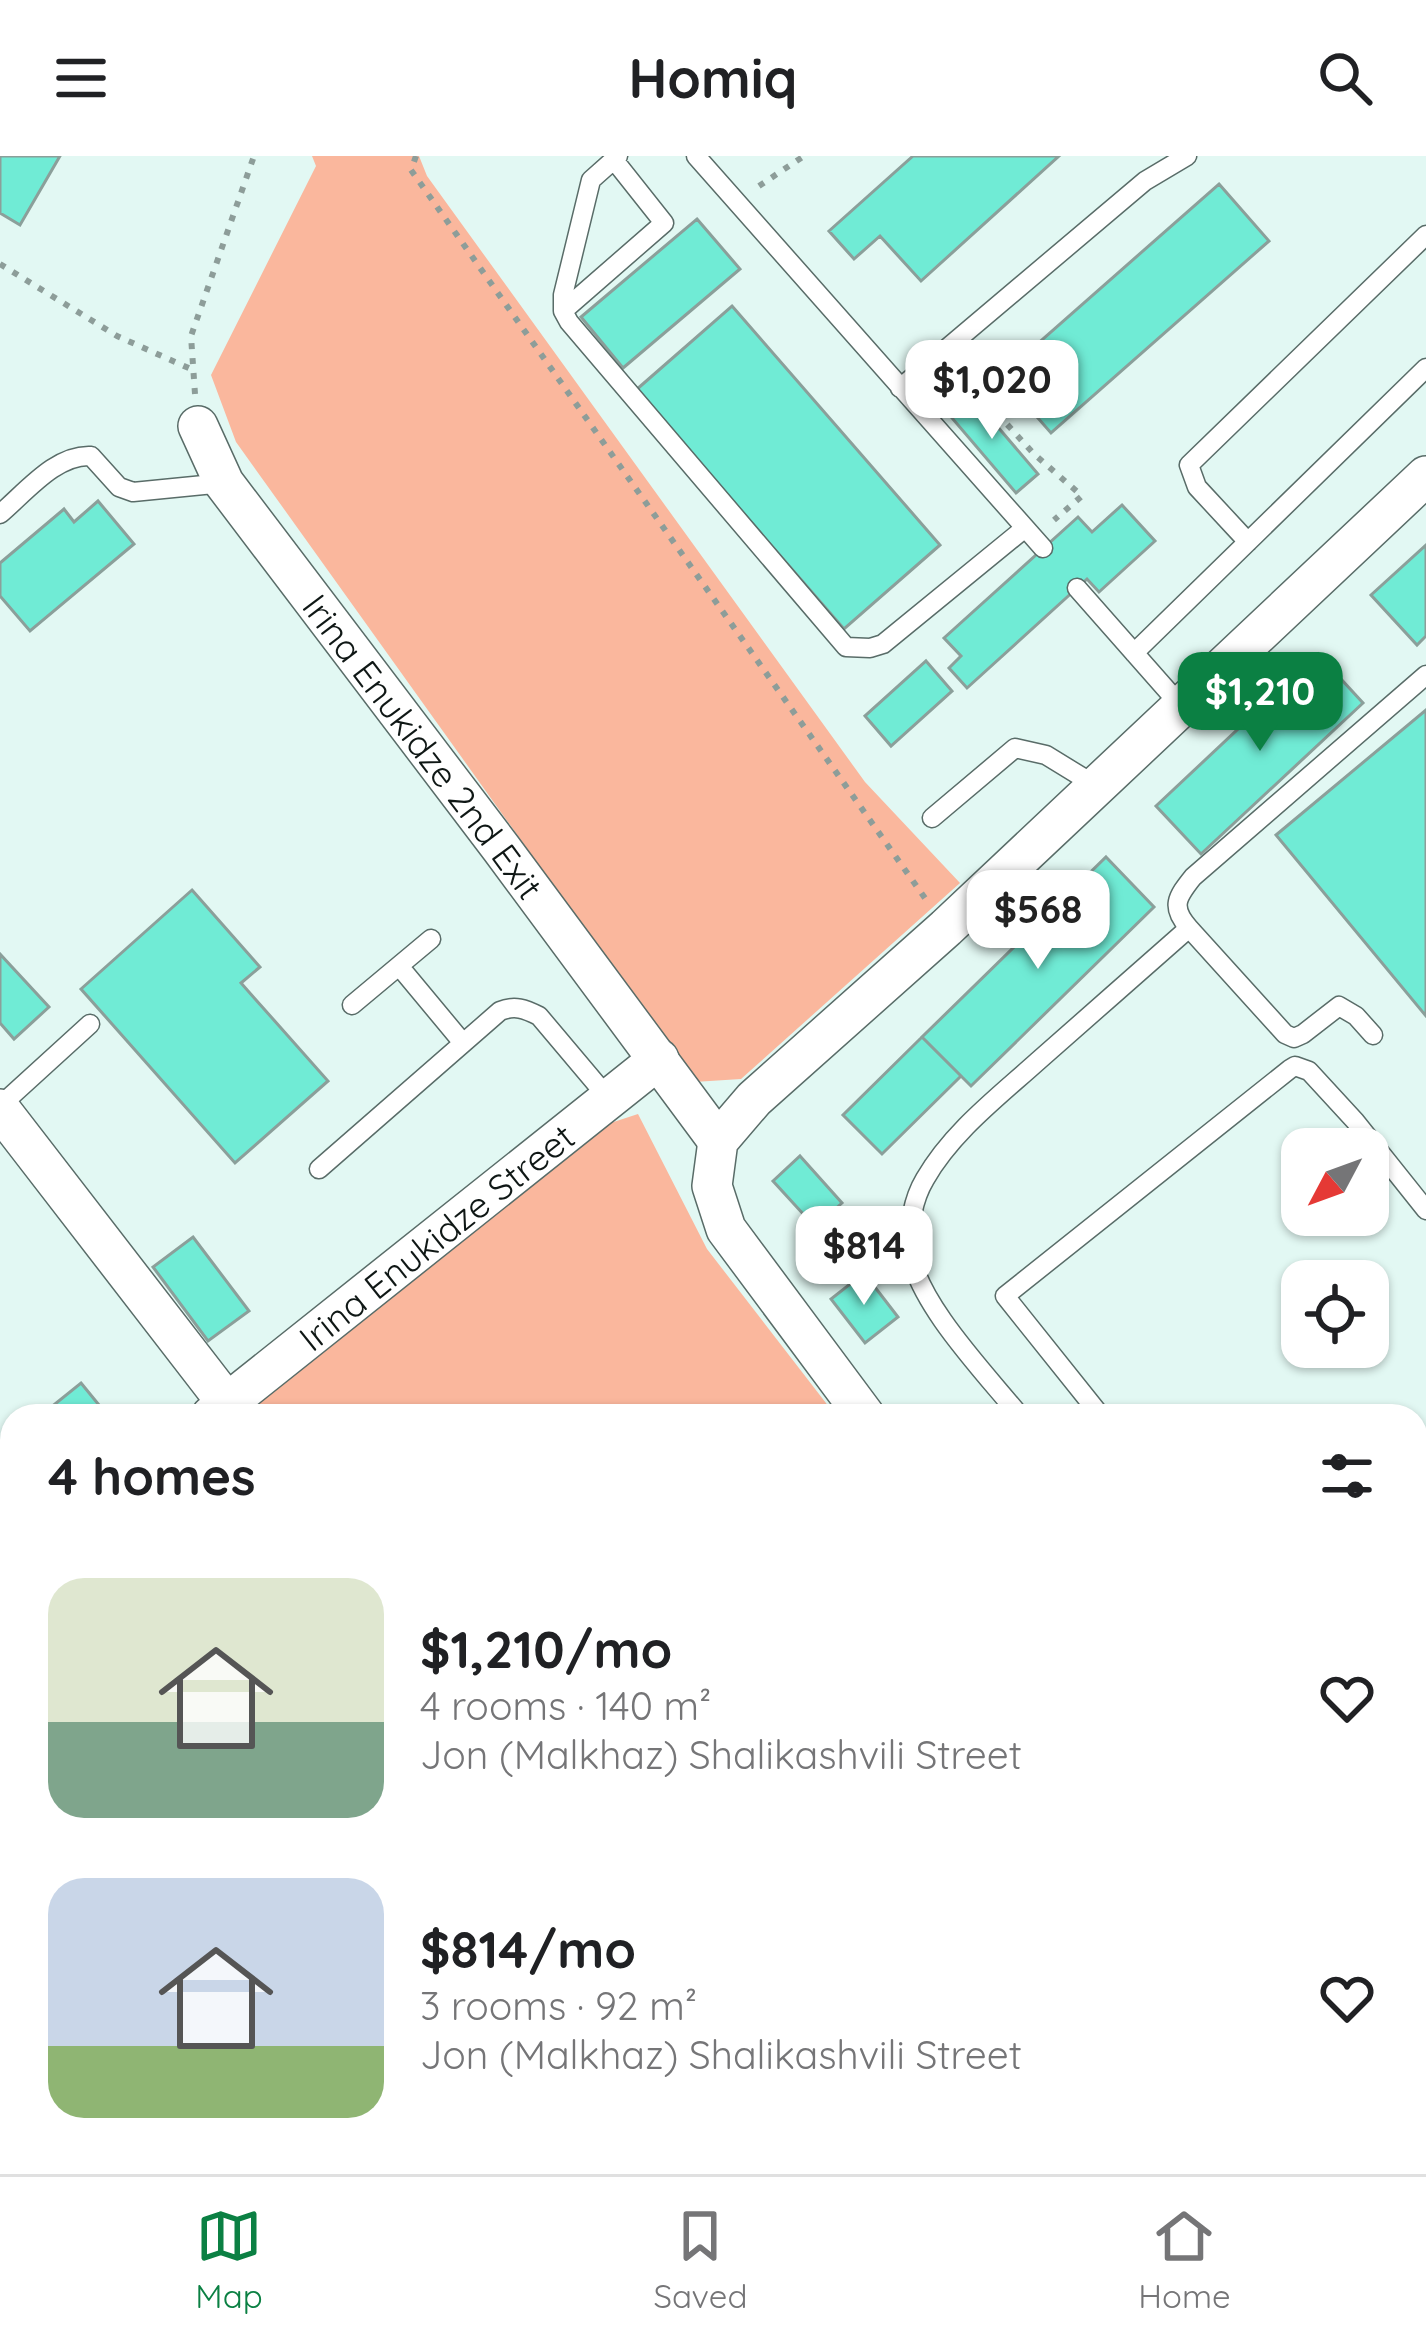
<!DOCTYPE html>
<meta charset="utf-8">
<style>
:root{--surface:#fff;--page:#f6f6f6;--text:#202124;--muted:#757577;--line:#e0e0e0;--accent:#0b8043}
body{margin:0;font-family:Quicksand,sans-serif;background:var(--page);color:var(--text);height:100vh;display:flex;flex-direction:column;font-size:45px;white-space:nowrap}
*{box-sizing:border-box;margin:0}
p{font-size:39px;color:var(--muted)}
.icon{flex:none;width:66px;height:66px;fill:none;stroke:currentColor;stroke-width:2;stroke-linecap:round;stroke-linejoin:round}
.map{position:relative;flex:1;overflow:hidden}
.details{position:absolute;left:0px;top:1248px;width:1428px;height:771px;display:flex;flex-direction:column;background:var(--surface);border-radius:36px 36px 0 0;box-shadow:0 3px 9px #0004}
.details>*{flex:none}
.needle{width:78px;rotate:229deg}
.controls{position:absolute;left:1281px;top:972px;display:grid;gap:24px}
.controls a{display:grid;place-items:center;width:108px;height:108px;border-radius:24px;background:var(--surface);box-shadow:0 3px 9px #0004;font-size:60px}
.price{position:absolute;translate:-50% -102px;padding:0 27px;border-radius:24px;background:#fff;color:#222;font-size:39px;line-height:78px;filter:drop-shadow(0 3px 6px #0008)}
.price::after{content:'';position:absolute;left:50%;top:72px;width:36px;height:27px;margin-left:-18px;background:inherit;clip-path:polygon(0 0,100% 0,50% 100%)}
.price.on{background:var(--accent);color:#fff}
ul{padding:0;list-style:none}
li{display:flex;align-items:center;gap:36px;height:300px;padding:0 48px}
li span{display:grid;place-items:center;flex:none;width:336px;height:240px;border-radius:36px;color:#555}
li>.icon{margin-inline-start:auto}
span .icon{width:144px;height:144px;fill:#fffc;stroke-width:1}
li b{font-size:51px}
h2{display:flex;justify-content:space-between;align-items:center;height:144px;padding:0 48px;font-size:51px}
header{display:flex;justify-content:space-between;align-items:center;height:156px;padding:0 48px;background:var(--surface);font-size:54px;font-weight:700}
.dock{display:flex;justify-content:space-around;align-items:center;height:168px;border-top:3px solid var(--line);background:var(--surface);font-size:33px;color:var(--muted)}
.dock a{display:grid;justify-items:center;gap:6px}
.dock .on{color:var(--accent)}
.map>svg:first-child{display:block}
</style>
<header><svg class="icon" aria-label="menu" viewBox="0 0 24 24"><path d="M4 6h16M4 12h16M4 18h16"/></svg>Homiq<svg class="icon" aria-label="search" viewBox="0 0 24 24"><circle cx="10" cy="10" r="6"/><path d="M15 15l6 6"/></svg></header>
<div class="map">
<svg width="1426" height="2018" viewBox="0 0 1426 2018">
<rect width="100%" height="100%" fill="#e2f8f3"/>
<!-- green -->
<path fill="#fab79d" d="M312,0H419L427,20L865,626L960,727L741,923L694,926L236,286L211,219L316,10Z
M638,958L707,1093L836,1260H232L583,976Z
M12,1446V1896L0,1906V1457Z
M222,2007H1210L1198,2018H232Z"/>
<!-- building -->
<path fill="#70ebd5" stroke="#8b9f9a" stroke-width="3" d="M0,0H60L20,69L0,57Z
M913,0H1059L921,125L880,80L854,103L829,75Z
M1219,28L1269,85L1051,277L1001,220Z
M697,63L740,113L623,212L581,161Z
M732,150L940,389L844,473L636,234Z
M968,236L1038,318L1016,337L946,255Z
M98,345L134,388L30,475L0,440V407L64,353L74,366Z
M1122,349L1155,385L1099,436L1087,423L967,532L949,512L961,500L944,482L1078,361L1092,376Z
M1426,389V480L1417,489L1371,439Z
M1318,498L1363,547L1201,698L1156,650Z
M926,505L952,535L891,590L865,560Z
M1426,554V860L1276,679Z
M1106,701L1154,751L971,930L922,881Z
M192,734L260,811L241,827L328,925L235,1007L81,833Z
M0,798L49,851L14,883L0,867Z
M922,881L961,920L882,998L843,959Z
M800,1000L842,1047L815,1071L773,1025Z
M193,1081L249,1155L208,1185L153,1111Z
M864,1117L898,1161L865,1187L831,1143Z
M81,1227L108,1260H40Z
M12,1283V1397L6,1402L0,1395V1293Z
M1426,1321V1551L1418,1557L1416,1554V1329Z
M12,1962V2007H114L101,2018H0V1972Z"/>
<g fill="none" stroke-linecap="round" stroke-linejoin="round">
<defs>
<path id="service" d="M618,0L591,24L563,139V155L569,166L846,491L870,492L883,488L1025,372
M696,0L1043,392
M563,155L664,67L614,4
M900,232L1145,25L1187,0
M0,358C26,336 56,298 91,300L119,331L133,336L224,327
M1248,386L1197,331L1189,309L1426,79
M1077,432L1181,550
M1134,497L1426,212
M932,662L1015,592L1046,599L1095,629
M1189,772C1170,751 1177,741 1193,721L1426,519
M399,810L463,887
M352,849L431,783
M0,950L90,868
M319,1013L500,855C515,849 525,853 539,860L609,943
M1020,1260C986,1218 916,1146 910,1094C908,1071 913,1043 925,1023C952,976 998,941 1038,905C1088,861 1139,816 1189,772L1285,878L1294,882L1303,878L1339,850L1356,860L1373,879
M1101,1260L1005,1140L1290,913L1295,910L1309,915L1355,965L1426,1054
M1416,1582L1426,1574
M1416,1731L1426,1723
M1416,1765L1426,1778
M0,1932L12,1922"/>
<g id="minor">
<path id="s1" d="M198,270L224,327L501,692L718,985"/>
<path d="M0,953L227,1247"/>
<path id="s2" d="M211,1260L659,903"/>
<path d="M865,1260L726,1073L712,1030L718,985L754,943L946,772L1426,320"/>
<path d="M0,1435L12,1425"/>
<path d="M1416,1943L1426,1956"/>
</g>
</defs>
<!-- service casing -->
<use href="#service" stroke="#596c68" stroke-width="21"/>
<!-- minor casing -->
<use href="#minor" stroke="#596c68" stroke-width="42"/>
<!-- path -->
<path stroke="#8d9d99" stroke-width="6" stroke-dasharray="6 9" stroke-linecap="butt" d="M416,0L411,14L927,745
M759,30L804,0
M0,108L117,180L193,214
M957,213L1033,297L1082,340L1054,364
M195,238L191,180L254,0
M666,2007L670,2018"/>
<!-- service -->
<use href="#service" stroke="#fff" stroke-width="18"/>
<!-- minor -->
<use href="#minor" stroke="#fff" stroke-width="39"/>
</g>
<g text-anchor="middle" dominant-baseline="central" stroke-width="9" stroke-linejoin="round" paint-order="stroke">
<!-- street labels -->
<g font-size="36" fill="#0f1715" stroke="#fff">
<text stroke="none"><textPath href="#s1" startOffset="393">Irina Enukidze 2nd Exit</textPath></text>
<text stroke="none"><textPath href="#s2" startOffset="288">Irina Enukidze Street</textPath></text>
</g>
</g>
</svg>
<div class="controls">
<a><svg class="needle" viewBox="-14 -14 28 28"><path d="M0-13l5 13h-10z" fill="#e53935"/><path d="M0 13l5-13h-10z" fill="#757577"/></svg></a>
<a><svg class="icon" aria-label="locate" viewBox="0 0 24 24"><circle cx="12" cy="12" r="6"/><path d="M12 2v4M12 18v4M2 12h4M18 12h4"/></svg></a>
</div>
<b class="price" style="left:992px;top:286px">$1,020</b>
<b class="price on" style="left:1260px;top:598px">$1,210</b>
<b class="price" style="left:1038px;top:816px">$568</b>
<b class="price" style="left:864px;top:1152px">$814</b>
<section class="details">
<h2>4 homes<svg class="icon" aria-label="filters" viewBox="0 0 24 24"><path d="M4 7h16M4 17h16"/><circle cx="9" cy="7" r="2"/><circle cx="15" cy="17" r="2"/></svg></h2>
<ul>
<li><span style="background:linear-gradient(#dfe7d0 60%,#7fa58c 0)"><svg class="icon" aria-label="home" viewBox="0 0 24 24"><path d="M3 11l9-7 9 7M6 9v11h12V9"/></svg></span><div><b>$1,210/mo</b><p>4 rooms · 140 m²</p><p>Jon (Malkhaz) Shalikashvili Street</p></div><svg class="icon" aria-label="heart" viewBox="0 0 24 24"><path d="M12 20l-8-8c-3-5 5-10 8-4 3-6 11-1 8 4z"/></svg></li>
<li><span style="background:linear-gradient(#c9d6e8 70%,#8fb573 0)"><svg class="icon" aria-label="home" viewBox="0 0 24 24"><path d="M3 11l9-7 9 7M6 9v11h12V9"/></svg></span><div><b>$814/mo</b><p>3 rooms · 92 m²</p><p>Jon (Malkhaz) Shalikashvili Street</p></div><svg class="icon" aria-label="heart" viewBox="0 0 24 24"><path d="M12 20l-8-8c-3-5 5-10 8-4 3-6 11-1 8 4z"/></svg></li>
</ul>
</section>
</div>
<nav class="dock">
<a class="on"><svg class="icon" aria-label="map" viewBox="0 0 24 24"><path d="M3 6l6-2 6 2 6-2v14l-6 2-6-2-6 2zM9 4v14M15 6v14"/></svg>Map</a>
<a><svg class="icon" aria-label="saved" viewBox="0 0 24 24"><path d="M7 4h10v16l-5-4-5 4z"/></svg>Saved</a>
<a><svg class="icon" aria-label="home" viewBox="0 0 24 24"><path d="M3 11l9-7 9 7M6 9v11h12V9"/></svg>Home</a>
</nav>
